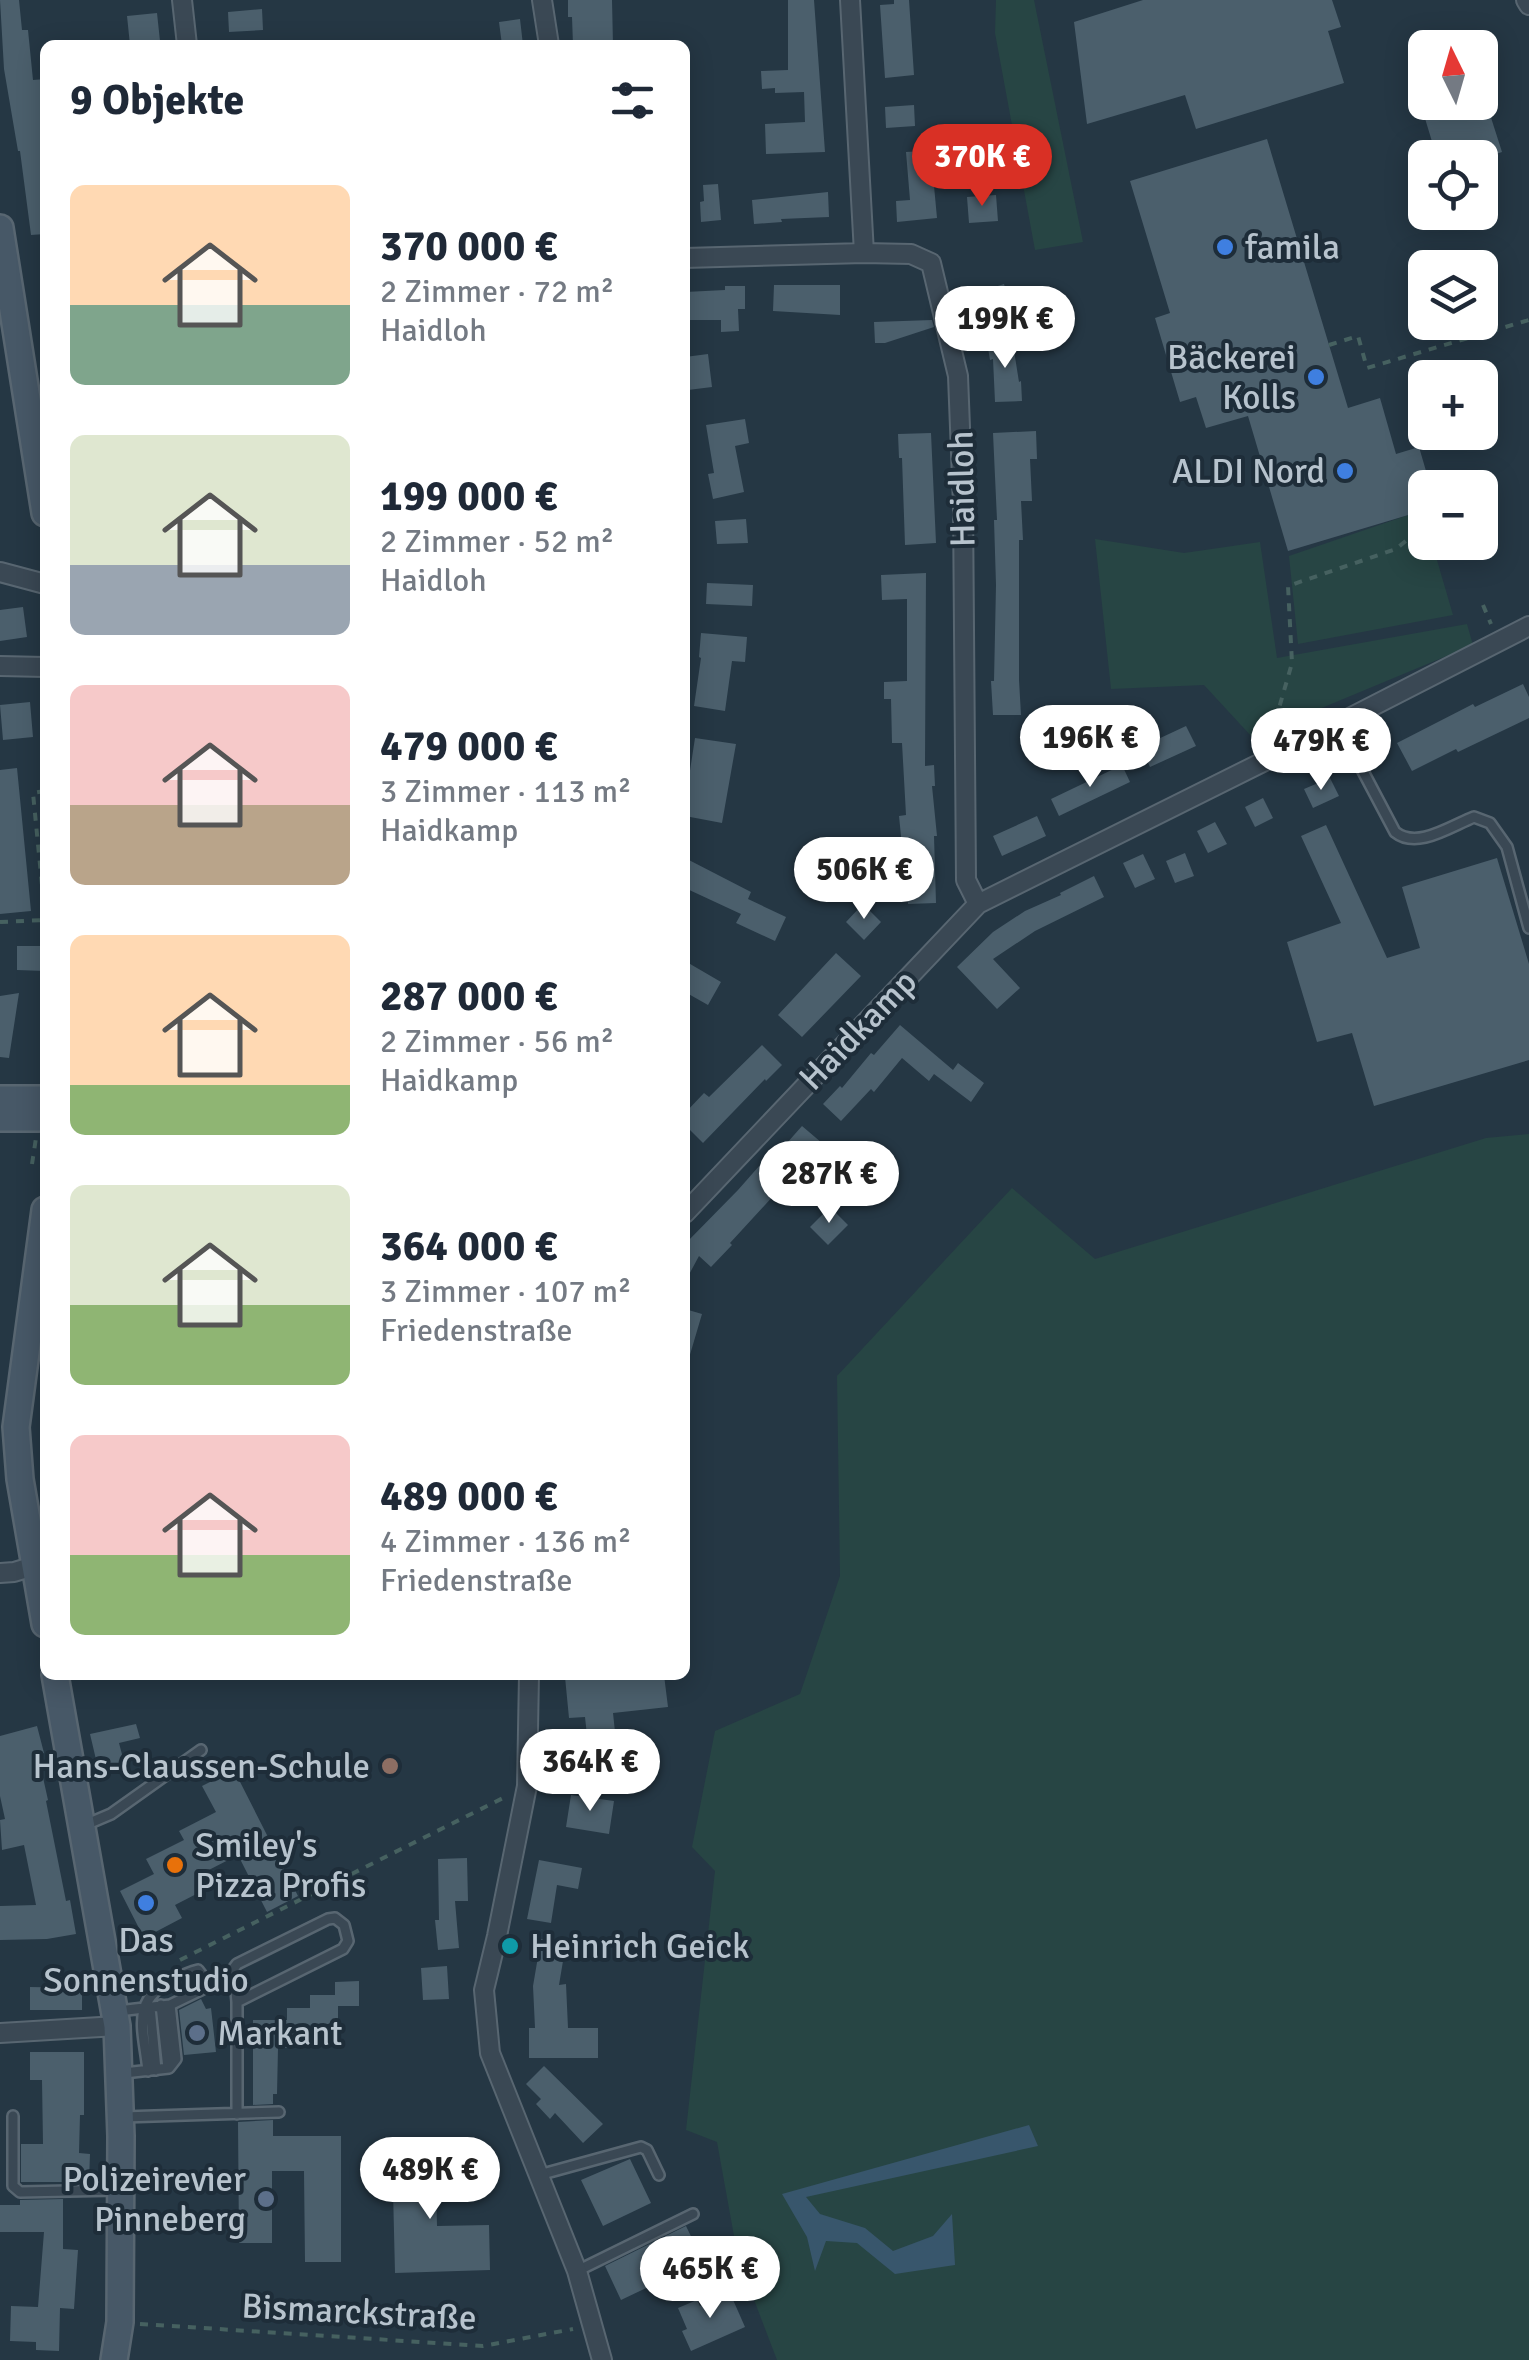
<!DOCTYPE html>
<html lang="de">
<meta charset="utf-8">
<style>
:root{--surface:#fff;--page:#f2f2f3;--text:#1f2937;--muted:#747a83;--accent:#d93025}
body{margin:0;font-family:Signika,sans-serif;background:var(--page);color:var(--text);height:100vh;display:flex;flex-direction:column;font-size:38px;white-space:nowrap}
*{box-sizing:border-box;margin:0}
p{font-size:32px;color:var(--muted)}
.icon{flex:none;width:55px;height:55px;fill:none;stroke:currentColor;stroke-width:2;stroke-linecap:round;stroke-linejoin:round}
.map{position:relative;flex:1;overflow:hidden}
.details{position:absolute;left:40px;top:40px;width:650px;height:1640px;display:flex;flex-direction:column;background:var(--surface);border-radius:15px;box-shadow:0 5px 25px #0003}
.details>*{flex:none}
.needle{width:65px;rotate:355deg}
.buttons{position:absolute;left:1408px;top:30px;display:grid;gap:20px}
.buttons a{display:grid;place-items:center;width:90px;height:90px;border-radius:15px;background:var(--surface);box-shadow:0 5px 25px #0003;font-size:50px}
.price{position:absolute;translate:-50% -85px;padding:0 22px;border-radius:35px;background:#fff;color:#222;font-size:32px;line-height:65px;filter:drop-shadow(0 2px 5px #0008)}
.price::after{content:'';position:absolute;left:50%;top:60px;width:30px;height:22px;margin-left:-15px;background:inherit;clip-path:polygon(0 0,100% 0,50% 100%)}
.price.active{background:var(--accent);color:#fff}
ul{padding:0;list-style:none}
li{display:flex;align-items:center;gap:30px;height:250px;padding:0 30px}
li span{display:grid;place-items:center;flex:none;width:280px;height:200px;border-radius:15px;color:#555}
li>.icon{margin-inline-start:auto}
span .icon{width:120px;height:120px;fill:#fffc;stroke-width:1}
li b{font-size:42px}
h2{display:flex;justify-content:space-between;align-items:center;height:120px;padding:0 30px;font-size:42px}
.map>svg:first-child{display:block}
</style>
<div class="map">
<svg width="1529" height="2360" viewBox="0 0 1529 2360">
<rect width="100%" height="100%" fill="#253744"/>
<!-- green -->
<path fill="#274544" d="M996,0H1034L1083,242L1035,250L995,33Z
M1423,510L1425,542L1432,543L1453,615L1298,644L1289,556Z
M1095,539L1184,553L1260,542L1277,658L1467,624L1473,645L1252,737L1204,685L1111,689Z
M1529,1134V2360H777L738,2258L717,2142L686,2130L715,1871L692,1847L715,1731L800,1694L840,1576L837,1376L1012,1188L1095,1259L1486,1138Z"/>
<!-- water -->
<path fill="#38566c" d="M1029,2125L1038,2146L806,2197L820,2214L865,2228L893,2251L933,2236L952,2214L955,2265L895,2274L857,2243L826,2241L815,2271L807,2237L782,2194Z"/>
<!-- building -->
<path fill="#4b5f6c" d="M0,0H19L22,30H28L33,80L45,79V234L31,235L20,151H18L4,69Z
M568,0H612L613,45H573L572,17H568Z
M788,0H814L825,152L766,154L765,124L805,122L804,92L775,93V88L762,89L761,71L788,70Z
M894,0H909L914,75L885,78L880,5L894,4Z
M1143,0H1332L1341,27L1328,31L1344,83L1196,129L1185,95L1087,124L1074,22Z
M262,9L263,30L229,32L228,12Z
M157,13L160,41L130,45L127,16Z
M520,19L523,45H502L499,22Z
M1420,102H1486L1502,152L1484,158H1437Z
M914,105L915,126L886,128L885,107Z
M1267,139L1348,408L1380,398L1396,454L1419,447L1431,488H1425V510L1288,551L1248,416L1206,428L1196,397L1180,402L1155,318L1170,313L1130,181Z
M937,150L939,175H933L937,218L897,222L896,201L910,200L906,152Z
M718,184L721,220L701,222L700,202L704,201L703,185Z
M828,192L829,217L781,219L782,222L754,224L752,200Z
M996,195L998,221L969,223L967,197Z
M1004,284L1010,304L981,312L976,293Z
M774,285H840V315L773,311Z
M725,286H745V309H738L739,331L721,332V320H685V292L725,290Z
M932,320L934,327L885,343H875L874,322Z
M1012,338L1019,382L1021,381L1022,401L995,402L993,359L990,360L987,342Z
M708,354L712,387L688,390L685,357Z
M745,419L749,443L735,446L744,492L713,499L708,474L714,473L706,425Z
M1036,431L1037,459H1030L1032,501H1021L1023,540H1019V680L1021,715H993L991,681H994L996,585L994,520H997L993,433Z
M931,433L936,543L905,545L902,458H899L898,434Z
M746,519L748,543L717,544L715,521Z
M926,573L925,766L934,765L935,786H932L937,836H934L936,903L908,904L907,879H896L895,856H903L899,816L906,815L902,743H892L891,699H884V682L907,681V599L882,600L881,575Z
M707,583L753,585L752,606L706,604Z
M23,607L27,637L0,641V610Z
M701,633L747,637L745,662L732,661L725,711L694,706L701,658L699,657Z
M1523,684L1529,697V718L1458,752L1456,749L1412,771L1397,743L1473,704L1475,707Z
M30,702L33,737L3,740L0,705Z
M1186,726L1196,746L1150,767L1141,747Z
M695,738L736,744L722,823L685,816V789L687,790Z
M1122,765L1130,782L1059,816L1051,799Z
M17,768L31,911L0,914V770Z
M1330,778L1339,796L1313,808L1304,789Z
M1263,798L1273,818L1255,827L1245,807Z
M1037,816L1046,836L1002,856L993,836Z
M1215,822L1227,844L1208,853L1197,831Z
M1326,825L1387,958L1420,948L1402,887L1497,858L1529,964V1060L1374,1106L1352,1033L1317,1042L1287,942L1341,923L1301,836Z
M1185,853L1194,876L1175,883L1166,861Z
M1143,854L1155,879L1135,888L1123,863Z
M685,858L751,892L748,899L786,917L775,941L736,923L741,914L685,888Z
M1094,876L1104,897L1035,931L993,959L1020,988L997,1009L957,967L993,932L1025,911L1061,895L1060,893Z
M863,904L881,922L864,940L846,922Z
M17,946H45V971L17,970Z
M836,953L861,976L802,1037L778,1015Z
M685,961L721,982L708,1005L685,992Z
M19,993L9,1058L0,1057V996Z
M900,1025L953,1070L958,1063L984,1083L971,1102L934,1074L929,1081L902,1058L874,1092L871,1089L841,1121L823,1104L840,1086L842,1088L871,1053L874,1055Z
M762,1045L782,1065L766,1081L765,1079L703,1143L685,1125V1113L704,1093L709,1097Z
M802,1126L822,1143L730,1243L732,1245L711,1267L699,1256L685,1282V1244L738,1190L775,1148L779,1152Z
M830,1207L848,1225L828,1245L810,1227Z
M685,1309L702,1314L689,1358L685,1357Z
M587,1675H664L668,1707L613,1713L618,1760L590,1763L585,1717L569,1718L565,1677Z
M136,1724L140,1738L119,1743L124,1762L98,1768L90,1734Z
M37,1726L44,1753L38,1755L48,1800L46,1801L66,1901L70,1900L76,1934L47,1939L0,1940V1906L36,1905L24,1845L2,1850L0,1820L5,1819L0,1796V1736Z
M234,1770L298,1896L267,1912L238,1855L203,1873L210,1887L175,1905L182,1918L144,1938L120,1891L154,1874L146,1859L184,1840L179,1831L216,1812L202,1786Z
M571,1795L614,1801L609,1834L566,1827Z
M467,1858L468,1901H455L459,1948L438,1950L435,1920H439L438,1859Z
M539,1860L582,1868L578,1889L557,1885L551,1923L527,1919Z
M541,1939L566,1943L559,1985L566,1984L568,2028H598V2058H529V2028H535L533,1986Z
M447,1966L449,1999L423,2000L421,1968Z
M359,1981V2006H338V2024H313V2036H289V2048H278L277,2094H273V2104L253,2105V2020H287V2008H310V1995H335V1982Z
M30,1987L82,1988V2010H30Z
M201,1999L206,2009L211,2008L216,2052L184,2055L179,2010Z
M30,2052H84V2115H80L79,2153L90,2154L89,2182H21V2144H43L42,2080H30Z
M544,2066L603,2124L583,2143L555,2113L550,2119L536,2104L541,2099L526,2084Z
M273,2120V2136H341V2262H305L304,2171H272V2243H239L238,2122Z
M435,2148L437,2226L489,2225L490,2270L395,2273L392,2149Z
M630,2159L651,2203L603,2226L581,2180Z
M63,2199V2249L78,2250L74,2309L60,2308L59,2351L36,2350V2342L10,2341L11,2306L38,2307L44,2232H0V2205H20V2200Z
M686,2226L703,2261L621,2300L605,2266Z
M730,2293L745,2327L691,2351L682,2331L687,2329L678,2308L697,2300L700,2306Z"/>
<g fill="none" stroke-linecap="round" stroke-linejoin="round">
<defs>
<path id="service" d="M1338,724L1395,832C1417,850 1451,826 1474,817L1490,823L1507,847L1529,928
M85,1825L111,1814L201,1750
M237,2002L343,1949L348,1941L344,1925L335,1918L328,1919L237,1964L234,1968L237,2002V2114
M161,2005L168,2068
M150,2007L156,2070
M118,2011L170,2005L176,2059L169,2068L124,2073
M148,2071C144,2030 129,1999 175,1979C183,1975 190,1972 198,1970L201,1974V1990L170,2005
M13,2116V2186L20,2192L118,2190
M123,2117L279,2112
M539,2175L641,2147L647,2150L659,2175
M577,2271L693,2214"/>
<path id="minor" d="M182,0L187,45
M542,0L549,45
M850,0L864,253
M1526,0L1529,5
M685,258L864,253L911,254L931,263L958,376L963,505L966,880L978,904
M0,572L45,584
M0,666L45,667
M685,1213L978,904L1289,749L1529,626
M0,1573L14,1572L34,1566
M529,1675L527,1786L497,1936L484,1990L490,2053L577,2271L602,2360
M0,2033L117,2026"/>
<path id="secondary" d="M0,228L45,513
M0,1099H41L45,1101
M0,1118H39L45,1115
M45,1210L16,1427L20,1479L45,1624
M55,1675L117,2026L121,2136L120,2322L114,2360"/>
</defs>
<!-- service casing -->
<use href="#service" stroke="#586671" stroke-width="14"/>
<!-- minor casing -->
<use href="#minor" stroke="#586671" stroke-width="22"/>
<!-- secondary casing -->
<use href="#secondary" stroke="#586671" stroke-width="30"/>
<!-- path -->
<path stroke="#466160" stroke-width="4" stroke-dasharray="8 8" stroke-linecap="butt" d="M1329,345L1358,336L1367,368L1529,320
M1483,605L1491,624
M1282,735L1275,722L1292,663L1288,586L1396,549L1425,525
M45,791L33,793L45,916
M0,922L45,920
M32,1164L36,1138
M180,1960L507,1796
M131,1985L154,1973
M140,2324L483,2346L573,2329"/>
<!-- service -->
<use href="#service" stroke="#3a4854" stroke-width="9"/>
<!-- minor -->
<use href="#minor" stroke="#3a4854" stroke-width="18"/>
<!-- secondary -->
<use href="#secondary" stroke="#475867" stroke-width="25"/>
</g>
<!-- markers -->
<g fill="#3f7fe0" stroke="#1e2d39" stroke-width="4">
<circle cx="1225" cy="247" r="10"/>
<circle cx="1316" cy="377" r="10"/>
<circle cx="1345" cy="471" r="10"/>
<circle cx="146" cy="1903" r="10"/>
</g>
<circle fill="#8d6e63" stroke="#1e2d39" stroke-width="4" cx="390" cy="1766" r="10"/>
<circle fill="#e8710a" stroke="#1e2d39" stroke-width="4" cx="175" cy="1865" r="10"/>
<circle fill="#0f9aa8" stroke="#1e2d39" stroke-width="4" cx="510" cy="1946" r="10"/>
<g fill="#5c6f8a" stroke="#1e2d39" stroke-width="4">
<circle cx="197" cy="2033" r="10"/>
<circle cx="266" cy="2199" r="10"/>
</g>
<g text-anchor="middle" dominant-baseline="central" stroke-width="8" stroke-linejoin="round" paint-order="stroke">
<!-- poi labels -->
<g font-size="35" fill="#b7c3cd" stroke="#1e2d39" text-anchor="start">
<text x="1245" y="247">famila</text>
<text x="1296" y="357" text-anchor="end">Bäckerei<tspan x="1296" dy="40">Kolls</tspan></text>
<text x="1325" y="471" text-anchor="end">ALDI Nord</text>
<text x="370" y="1766" text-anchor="end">Hans-Claussen-Schule</text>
<text x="195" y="1845">Smiley's<tspan x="195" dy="40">Pizza Profis</tspan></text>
<text x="146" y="1940" text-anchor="middle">Das<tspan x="146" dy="40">Sonnenstudio</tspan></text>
<text x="530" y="1946">Heinrich Geick</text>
<text x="217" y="2033">Markant</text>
<text x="246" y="2179" text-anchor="end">Polizeirevier<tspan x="246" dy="40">Pinneberg</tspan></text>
</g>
<!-- street labels -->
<g font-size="35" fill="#b7c3cd" stroke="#1e2d39">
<text transform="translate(962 489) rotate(-91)">Haidloh</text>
<text transform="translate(858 1030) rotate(-46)">Haidkamp</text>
<text transform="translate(359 2312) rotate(3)">Bismarckstraße</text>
</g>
</g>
</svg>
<div class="buttons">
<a><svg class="needle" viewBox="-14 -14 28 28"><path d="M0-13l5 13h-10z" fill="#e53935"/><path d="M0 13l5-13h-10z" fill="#747a83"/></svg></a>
<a><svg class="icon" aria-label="locate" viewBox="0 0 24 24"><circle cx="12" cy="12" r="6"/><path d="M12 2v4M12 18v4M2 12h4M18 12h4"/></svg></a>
<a><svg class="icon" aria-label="layers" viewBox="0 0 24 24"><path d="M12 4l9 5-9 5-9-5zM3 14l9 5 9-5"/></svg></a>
<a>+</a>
<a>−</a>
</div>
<b class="price active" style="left:982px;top:209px">370K €</b>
<b class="price" style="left:1005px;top:371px">199K €</b>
<b class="price" style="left:1090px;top:790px">196K €</b>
<b class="price" style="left:1321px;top:793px">479K €</b>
<b class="price" style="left:864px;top:922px">506K €</b>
<b class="price" style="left:829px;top:1226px">287K €</b>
<b class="price" style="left:590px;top:1814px">364K €</b>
<b class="price" style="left:430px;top:2222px">489K €</b>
<b class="price" style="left:710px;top:2321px">465K €</b>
<section class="details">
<h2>9 Objekte<svg class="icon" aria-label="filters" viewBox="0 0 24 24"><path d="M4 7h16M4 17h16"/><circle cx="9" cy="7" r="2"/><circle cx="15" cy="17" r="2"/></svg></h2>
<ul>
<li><span style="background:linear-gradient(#ffd9b3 60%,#7fa58c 0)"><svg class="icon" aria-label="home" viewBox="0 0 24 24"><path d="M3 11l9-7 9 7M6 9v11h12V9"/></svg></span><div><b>370 000 €</b><p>2 Zimmer · 72 m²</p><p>Haidloh</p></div></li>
<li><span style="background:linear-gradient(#dfe7d0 65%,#9aa5b1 0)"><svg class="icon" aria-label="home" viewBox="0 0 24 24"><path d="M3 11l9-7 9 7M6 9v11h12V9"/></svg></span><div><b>199 000 €</b><p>2 Zimmer · 52 m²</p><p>Haidloh</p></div></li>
<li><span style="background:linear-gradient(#f6c9c9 60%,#b9a48a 0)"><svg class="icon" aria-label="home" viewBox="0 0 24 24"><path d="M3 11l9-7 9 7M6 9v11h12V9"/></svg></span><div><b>479 000 €</b><p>3 Zimmer · 113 m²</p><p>Haidkamp</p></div></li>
<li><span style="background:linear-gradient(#ffd9b3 75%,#8fb573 0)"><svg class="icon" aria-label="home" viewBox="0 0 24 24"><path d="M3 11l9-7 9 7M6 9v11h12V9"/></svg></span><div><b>287 000 €</b><p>2 Zimmer · 56 m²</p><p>Haidkamp</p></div></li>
<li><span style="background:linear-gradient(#dfe7d0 60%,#8fb573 0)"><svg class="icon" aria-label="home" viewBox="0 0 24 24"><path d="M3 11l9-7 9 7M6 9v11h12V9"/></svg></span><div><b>364 000 €</b><p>3 Zimmer · 107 m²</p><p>Friedenstraße</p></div></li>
<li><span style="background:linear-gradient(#f6c9c9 60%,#8fb573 0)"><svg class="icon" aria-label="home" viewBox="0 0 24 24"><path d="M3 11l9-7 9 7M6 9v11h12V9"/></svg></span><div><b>489 000 €</b><p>4 Zimmer · 136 m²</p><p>Friedenstraße</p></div></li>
</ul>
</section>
</div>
